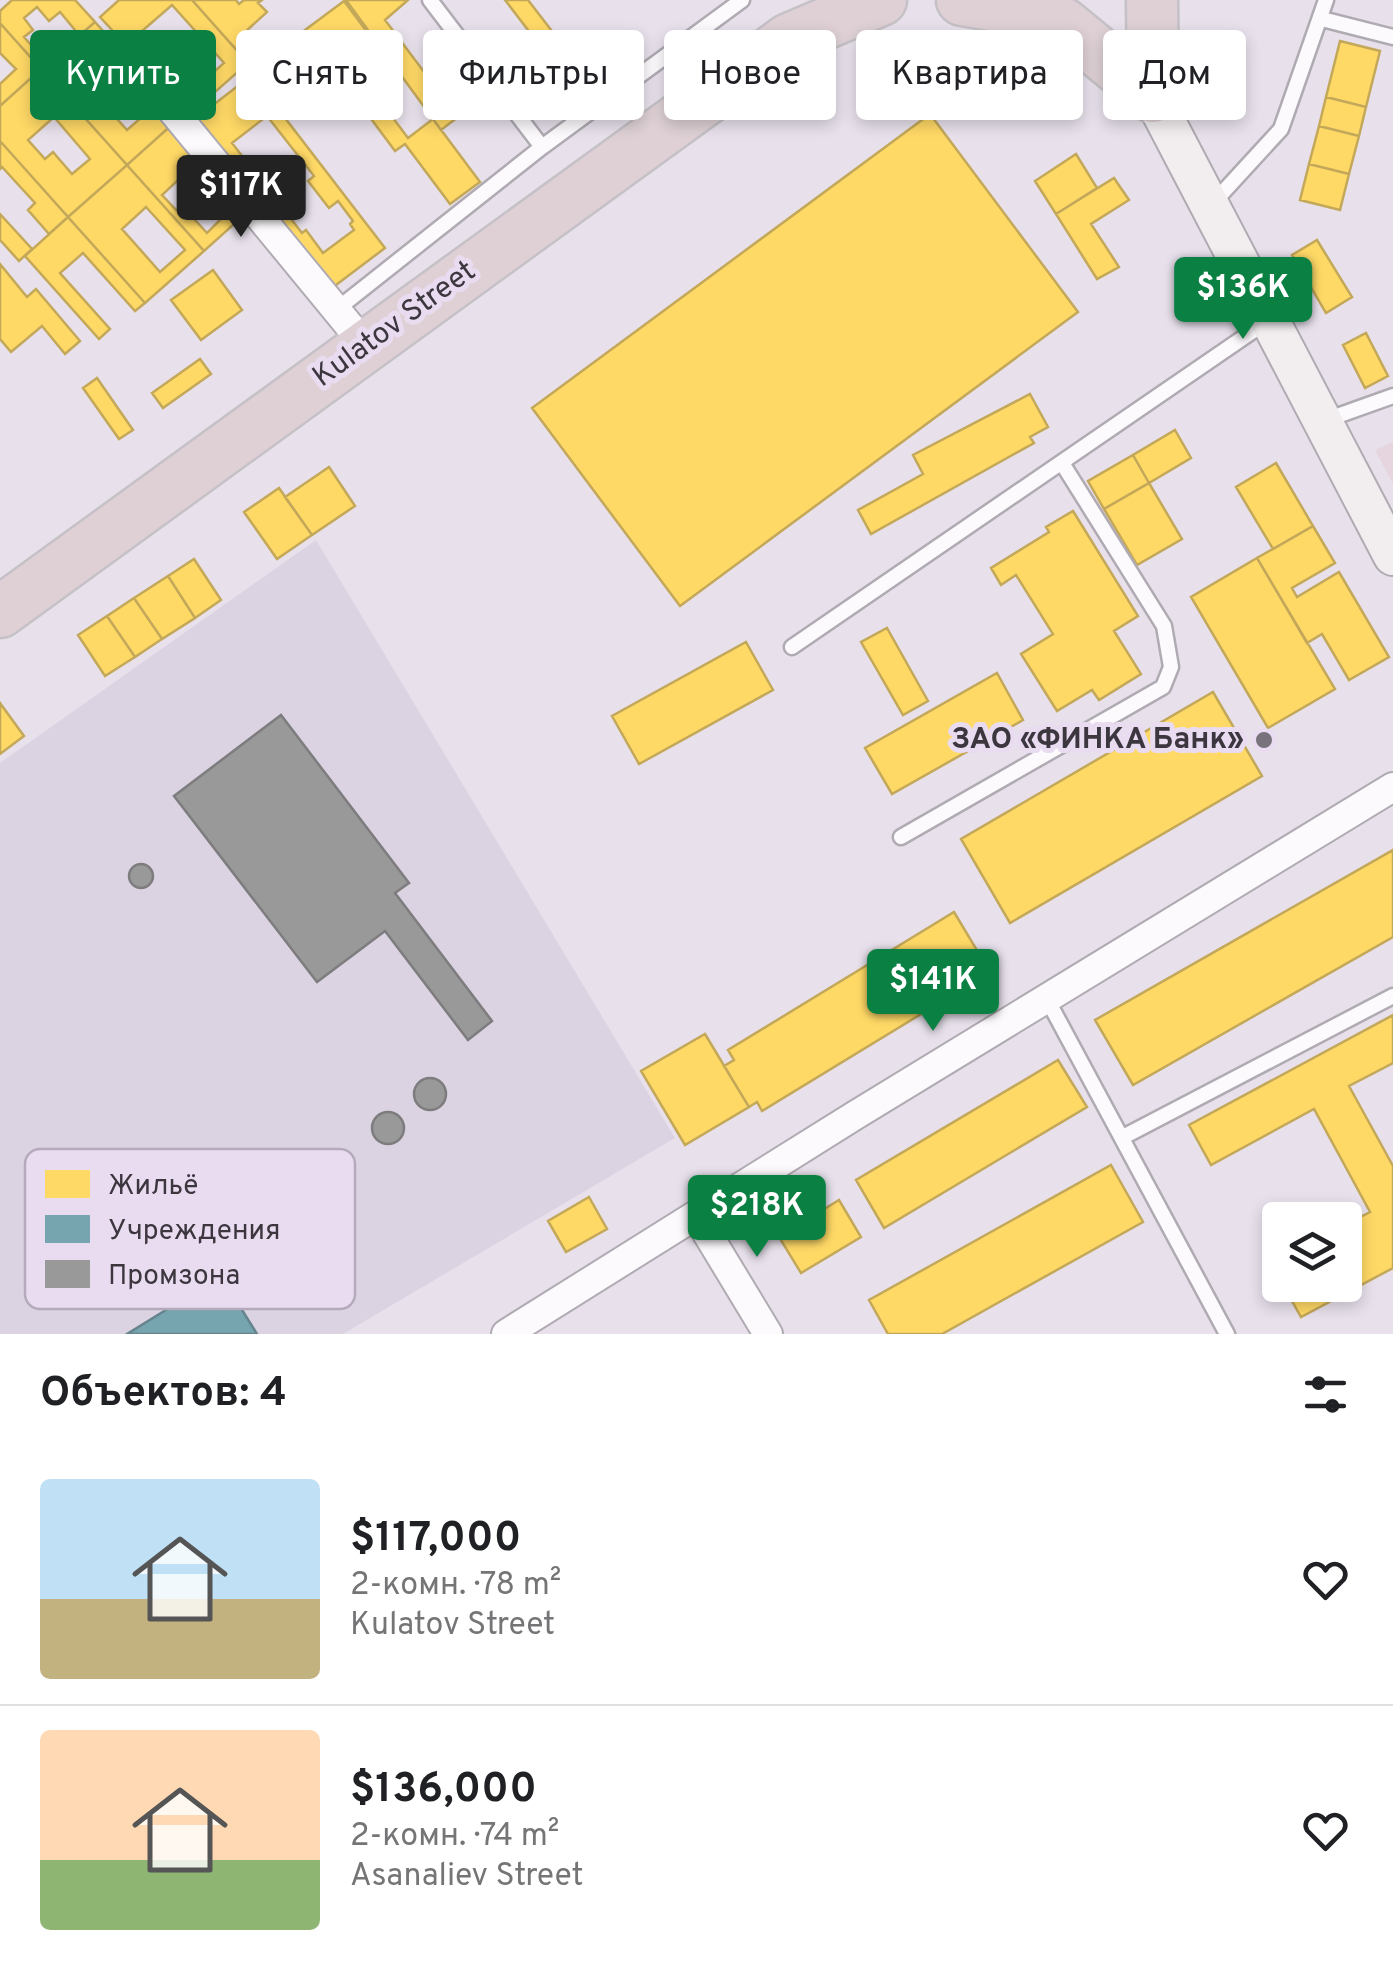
<!DOCTYPE html>
<html lang="ru">
<meta charset="utf-8">
<style>
:root{--surface:#fff;--page:#f6f6f6;--text:#202124;--muted:#757577;--line:#e0e0e0;--accent:#0b8043}
body{margin:0;font-family:Overpass,sans-serif;background:var(--page);color:var(--text);height:100vh;display:flex;flex-direction:column;font-size:38px;white-space:nowrap}
*{box-sizing:border-box;margin:0}
p{font-size:32px;color:var(--muted)}
.icon{flex:none;width:55px;height:55px;fill:none;stroke:currentColor;stroke-width:2;stroke-linecap:round;stroke-linejoin:round}
.map{position:relative;height:1334px;overflow:hidden}
.details{display:flex;flex-direction:column;background:var(--surface);flex:1}
.details>*{flex:none}
.top-card{position:absolute;left:30px;top:30px;width:1335px;height:90px;display:flex;gap:20px}
.controls{position:absolute;left:1262px;top:1202px;display:grid;gap:20px}
.controls a{display:grid;place-items:center;width:100px;height:100px;border-radius:10px;background:var(--surface);box-shadow:0 5px 15px #0003;font-size:50px}
.price{position:absolute;translate:-50% -85px;padding:0 22px;border-radius:10px;background:var(--accent);color:#fff;font-size:32px;line-height:65px;filter:drop-shadow(0 2px 5px #0008)}
.price::after{content:'';position:absolute;left:50%;top:60px;width:30px;height:22px;margin-left:-15px;background:inherit;clip-path:polygon(0 0,100% 0,50% 100%)}
.price.current{background:#222;color:#fff}
ul{padding:0;list-style:none}
li{display:flex;align-items:center;gap:30px;height:250px;padding:0 40px}
li+li{border-top:2px solid var(--line)}
li span{display:grid;place-items:center;flex:none;width:280px;height:200px;border-radius:10px;color:#555}
li>.icon{margin-inline-start:auto}
span .icon{width:120px;height:120px;fill:#fffc;stroke-width:1}
li b{font-size:42px}
h2{display:flex;justify-content:space-between;align-items:center;height:120px;padding:0 40px;font-size:42px}
.chip{padding:0 35px;border-radius:10px;background:var(--surface);box-shadow:0 5px 15px #0003;font-size:35px;line-height:90px}
.chip.current{background:var(--accent);color:#fff}
.map>svg:first-child{display:block}
</style>
<div class="map">
<svg width="1393" height="1334" viewBox="0 0 1393 1334">
<rect width="100%" height="100%" fill="#e8e1ec"/>
<!-- commercial -->
<path fill="#e6d5df" d="M1393,442V484L1375,450Z"/>
<!-- industrial -->
<path fill="#dcd3e2" d="M316,540L675,1138L343,1334H0V763Z"/>
<!-- homes -->
<path fill="#ffd966" stroke="#c4a85a" stroke-width="2.5" fill-rule="evenodd" d="M12,0H75L95,22L41,69L0,23V11ZM37,7L49,21L60,12L75,30L48,52L45,49L39,54L24,37L33,30L24,18Z
M119,0H192L248,63L189,115L179,103L224,63L172,5L126,45L100,17Z
M192,0H236L239,4L244,0H262L258,3L267,12L244,33L261,52L248,63Z
M346,0H408L385,20L458,117L441,130Z
M505,0H528L585,74L570,85Z
M344,1L376,44L351,62L408,138L433,119L480,182L450,204L405,144L395,151L305,30Z
M95,22L122,52L105,67L97,57L77,74L127,130L158,103L175,122L127,165L41,69Z
M0,23L41,69L0,106V84L16,69L0,53Z
M292,35L311,59L266,94L247,69Z
M1340,41L1380,51L1366,107L1326,97Z
M41,69L127,165L68,217L0,141V106ZM54,117L90,159L72,174L53,152L45,159L28,140Z
M252,75L385,248L328,291L195,119ZM267,116L314,176L308,181L329,208L338,201L353,221L350,224L354,230L323,253L306,230L302,233L232,143Z
M1326,97L1366,107L1359,136L1319,126Z
M930,114L1078,312L680,606L532,408Z
M175,122L252,208L204,251L127,165ZM193,166L215,191L210,195L227,213L207,233L184,208L179,213L162,195Z
M1319,126L1359,136L1349,174L1309,164Z
M0,141L68,217L49,234L28,210L35,203L2,167L0,169Z
M1076,154L1097,188L1056,214L1035,181Z
M1309,164L1349,174L1340,210L1300,200Z
M127,165L204,251L145,303L68,217ZM146,207L185,250L160,272L122,229Z
M1114,178L1129,200L1091,224L1119,267L1097,279L1056,214Z
M0,214L32,249L19,261L0,240Z
M68,217L145,303L135,311L83,253L60,273L110,329L99,339L25,256Z
M1317,240L1352,297L1326,313L1292,255Z
M0,264L27,297L36,289L80,341L65,354L42,326L11,352L0,339Z
M213,270L242,310L201,340L171,300Z
M1366,333L1388,376L1365,388L1343,345Z
M200,359L211,374L163,408L152,393Z
M97,378L133,430L119,439L83,388Z
M1030,394L1048,427L1030,437L1034,443L871,534L858,510L923,474L913,455Z
M1175,430L1191,458L1149,483L1133,455Z
M1133,455L1149,483L1104,509L1088,481Z
M1276,463L1313,526L1273,549L1236,487Z
M329,467L355,506L312,535L285,497Z
M1149,483L1182,539L1137,565L1104,509Z
M279,488L312,535L277,559L244,512Z
M1073,511L1138,616L1114,631L1141,674L1099,700L1092,690L1057,711L1021,654L1053,634L1016,575L1001,585L991,568L1049,532L1046,527Z
M1313,526L1335,563L1292,588L1297,597L1339,572L1389,657L1349,680L1322,634L1307,643L1257,558Z
M1257,558L1335,689L1268,728L1191,597Z
M194,559L221,600L195,618L168,576Z
M168,576L195,618L162,639L134,598Z
M134,598L162,639L135,657L107,616Z
M107,616L135,657L105,676L78,635Z
M887,628L928,701L903,715L861,642Z
M746,642L773,690L639,764L612,716Z
M997,673L1023,720L892,794L865,748Z
M1213,692L1262,776L1010,923L961,839Z
M0,703L24,736L0,754Z
M1393,850V937L1133,1085L1095,1020Z
M954,912L990,972L762,1111L757,1102L749,1107L724,1066L734,1060L728,1050Z
M1393,1015V1063L1349,1086L1393,1166V1268L1301,1317L1283,1285H1345V1225L1370,1212L1314,1109L1211,1165L1189,1125Z
M705,1034L749,1107L685,1145L641,1071Z
M1058,1060L1087,1107L884,1228L856,1180Z
M1111,1165L1143,1222L942,1334H888L869,1300Z
M589,1197L607,1229L566,1252L548,1221Z
M839,1200L861,1237L801,1273L779,1237Z"/>
<!-- public -->
<path fill="#76a5af" stroke="#65848d" stroke-width="2.5" d="M221,1276L257,1334H127Z"/>
<!-- industry -->
<path fill="#999" stroke="#7d7c7e" stroke-width="2.5" d="M281,715L409,883L395,893L492,1021L468,1040L385,931L317,982L174,796Z
M129 876a12 12 0 1 1 24 0a12 12 0 1 1-24 0Z
M414 1094a16 16 0 1 1 32 0a16 16 0 1 1-32 0Z
M372 1128a16 16 0 1 1 32 0a16 16 0 1 1-32 0Z"/>
<g fill="none" stroke-linecap="round" stroke-linejoin="round">
<defs>
<path id="lane" d="M430,0L542,147
M1322,19L1393,37
M1214,202L1281,129L1326,0
M336,310L542,147L742,0
M1323,421L1393,396
M792,647L1266,322
M901,837L1163,687L1171,667L1164,626L1062,463
M1047,999L1227,1334
M1123,1137L1393,996"/>
<path id="street" d="M162,98L366,346
M696,1215L768,1334
M506,1334L854,1116L1393,787"/>
<path id="secondary" d="M1147,73L1153,97L1393,556"/>
<path id="highway" d="M962,0L1045,14L1064,24L1153,97
M1152,0L1153,97
M0,612L789,39L881,0"/>
</defs>
<!-- lane casing -->
<use href="#lane" stroke="#b0abb3" stroke-width="19"/>
<!-- street casing -->
<use href="#street" stroke="#b0abb3" stroke-width="32"/>
<!-- secondary casing -->
<use href="#secondary" stroke="#b0abb3" stroke-width="42"/>
<!-- highway casing -->
<use href="#highway" stroke="#c5c1c6" stroke-width="55"/>
<!-- lane -->
<use href="#lane" stroke="#fcfafc" stroke-width="14"/>
<!-- street -->
<use href="#street" stroke="#fcfafc" stroke-width="28"/>
<!-- secondary -->
<use href="#secondary" stroke="#f2eef0" stroke-width="38"/>
<!-- highway -->
<use href="#highway" stroke="#ded0d4" stroke-width="50"/>
</g>
<!-- markers -->
<circle fill="#78727c" stroke="#e9dcf1" stroke-width="4" cx="1264" cy="740" r="10"/>
<g text-anchor="middle" dominant-baseline="central" stroke-width="10" stroke-linejoin="round" paint-order="stroke">
<!-- street labels -->
<g font-size="30" fill="#3c373f" stroke="#e9dcf1">
<text transform="translate(395 325) rotate(-36)">Kulatov Street</text>
</g>
<!-- poi labels -->
<g font-size="30" font-weight="bold" fill="#3c373f" stroke="#e9dcf1" text-anchor="end">
<text x="1244" y="740">ЗАО «ФИНКА Банк»</text>
</g>
</g>
<!-- legend -->
<rect x="25" y="1149" width="330" height="160" rx="15" fill="#e9dcf1" stroke="#b5aabc" stroke-width="2.5"/>
<rect x="45" y="1170" width="45" height="28" fill="#ffd966"/>
<rect x="45" y="1215" width="45" height="28" fill="#76a5af"/>
<rect x="45" y="1260" width="45" height="28" fill="#999"/>
<g font-size="28" fill="#3c373f">
<text x="108" y="1194">Жильё</text>
<text x="108" y="1239">Учреждения</text>
<text x="108" y="1284">Промзона</text>
</g>
</svg>
<div class="controls">
<a><svg class="icon" aria-label="layers" viewBox="0 0 24 24"><path d="M12 4l9 5-9 5-9-5zM3 14l9 5 9-5"/></svg></a>
</div>
<b class="price current" style="left:241px;top:240px">$117K</b>
<b class="price" style="left:1243px;top:342px">$136K</b>
<b class="price" style="left:933px;top:1034px">$141K</b>
<b class="price" style="left:757px;top:1260px">$218K</b>
<div class="top-card">
<a class="chip current">Купить</a>
<a class="chip">Снять</a>
<a class="chip">Фильтры</a>
<a class="chip">Новое</a>
<a class="chip">Квартира</a>
<a class="chip">Дом</a>
</div>
</div>
<section class="details">
<h2>Объектов: 4<svg class="icon" aria-label="filters" viewBox="0 0 24 24"><path d="M4 7h16M4 17h16"/><circle cx="9" cy="7" r="2"/><circle cx="15" cy="17" r="2"/></svg></h2>
<ul>
<li><span style="background:linear-gradient(#bfe0f5 60%,#c2b280 0)"><svg class="icon" aria-label="home" viewBox="0 0 24 24"><path d="M3 11l9-7 9 7M6 9v11h12V9"/></svg></span><div><b>$117,000</b><p>2-комн. · 78 m²</p><p>Kulatov Street</p></div><svg class="icon" aria-label="heart" viewBox="0 0 24 24"><path d="M12 20l-8-8c-3-5 5-10 8-4 3-6 11-1 8 4z"/></svg></li>
<li><span style="background:linear-gradient(#ffd9b3 65%,#8fb573 0)"><svg class="icon" aria-label="home" viewBox="0 0 24 24"><path d="M3 11l9-7 9 7M6 9v11h12V9"/></svg></span><div><b>$136,000</b><p>2-комн. · 74 m²</p><p>Asanaliev Street</p></div><svg class="icon" aria-label="heart" viewBox="0 0 24 24"><path d="M12 20l-8-8c-3-5 5-10 8-4 3-6 11-1 8 4z"/></svg></li>
</ul>
</section>
